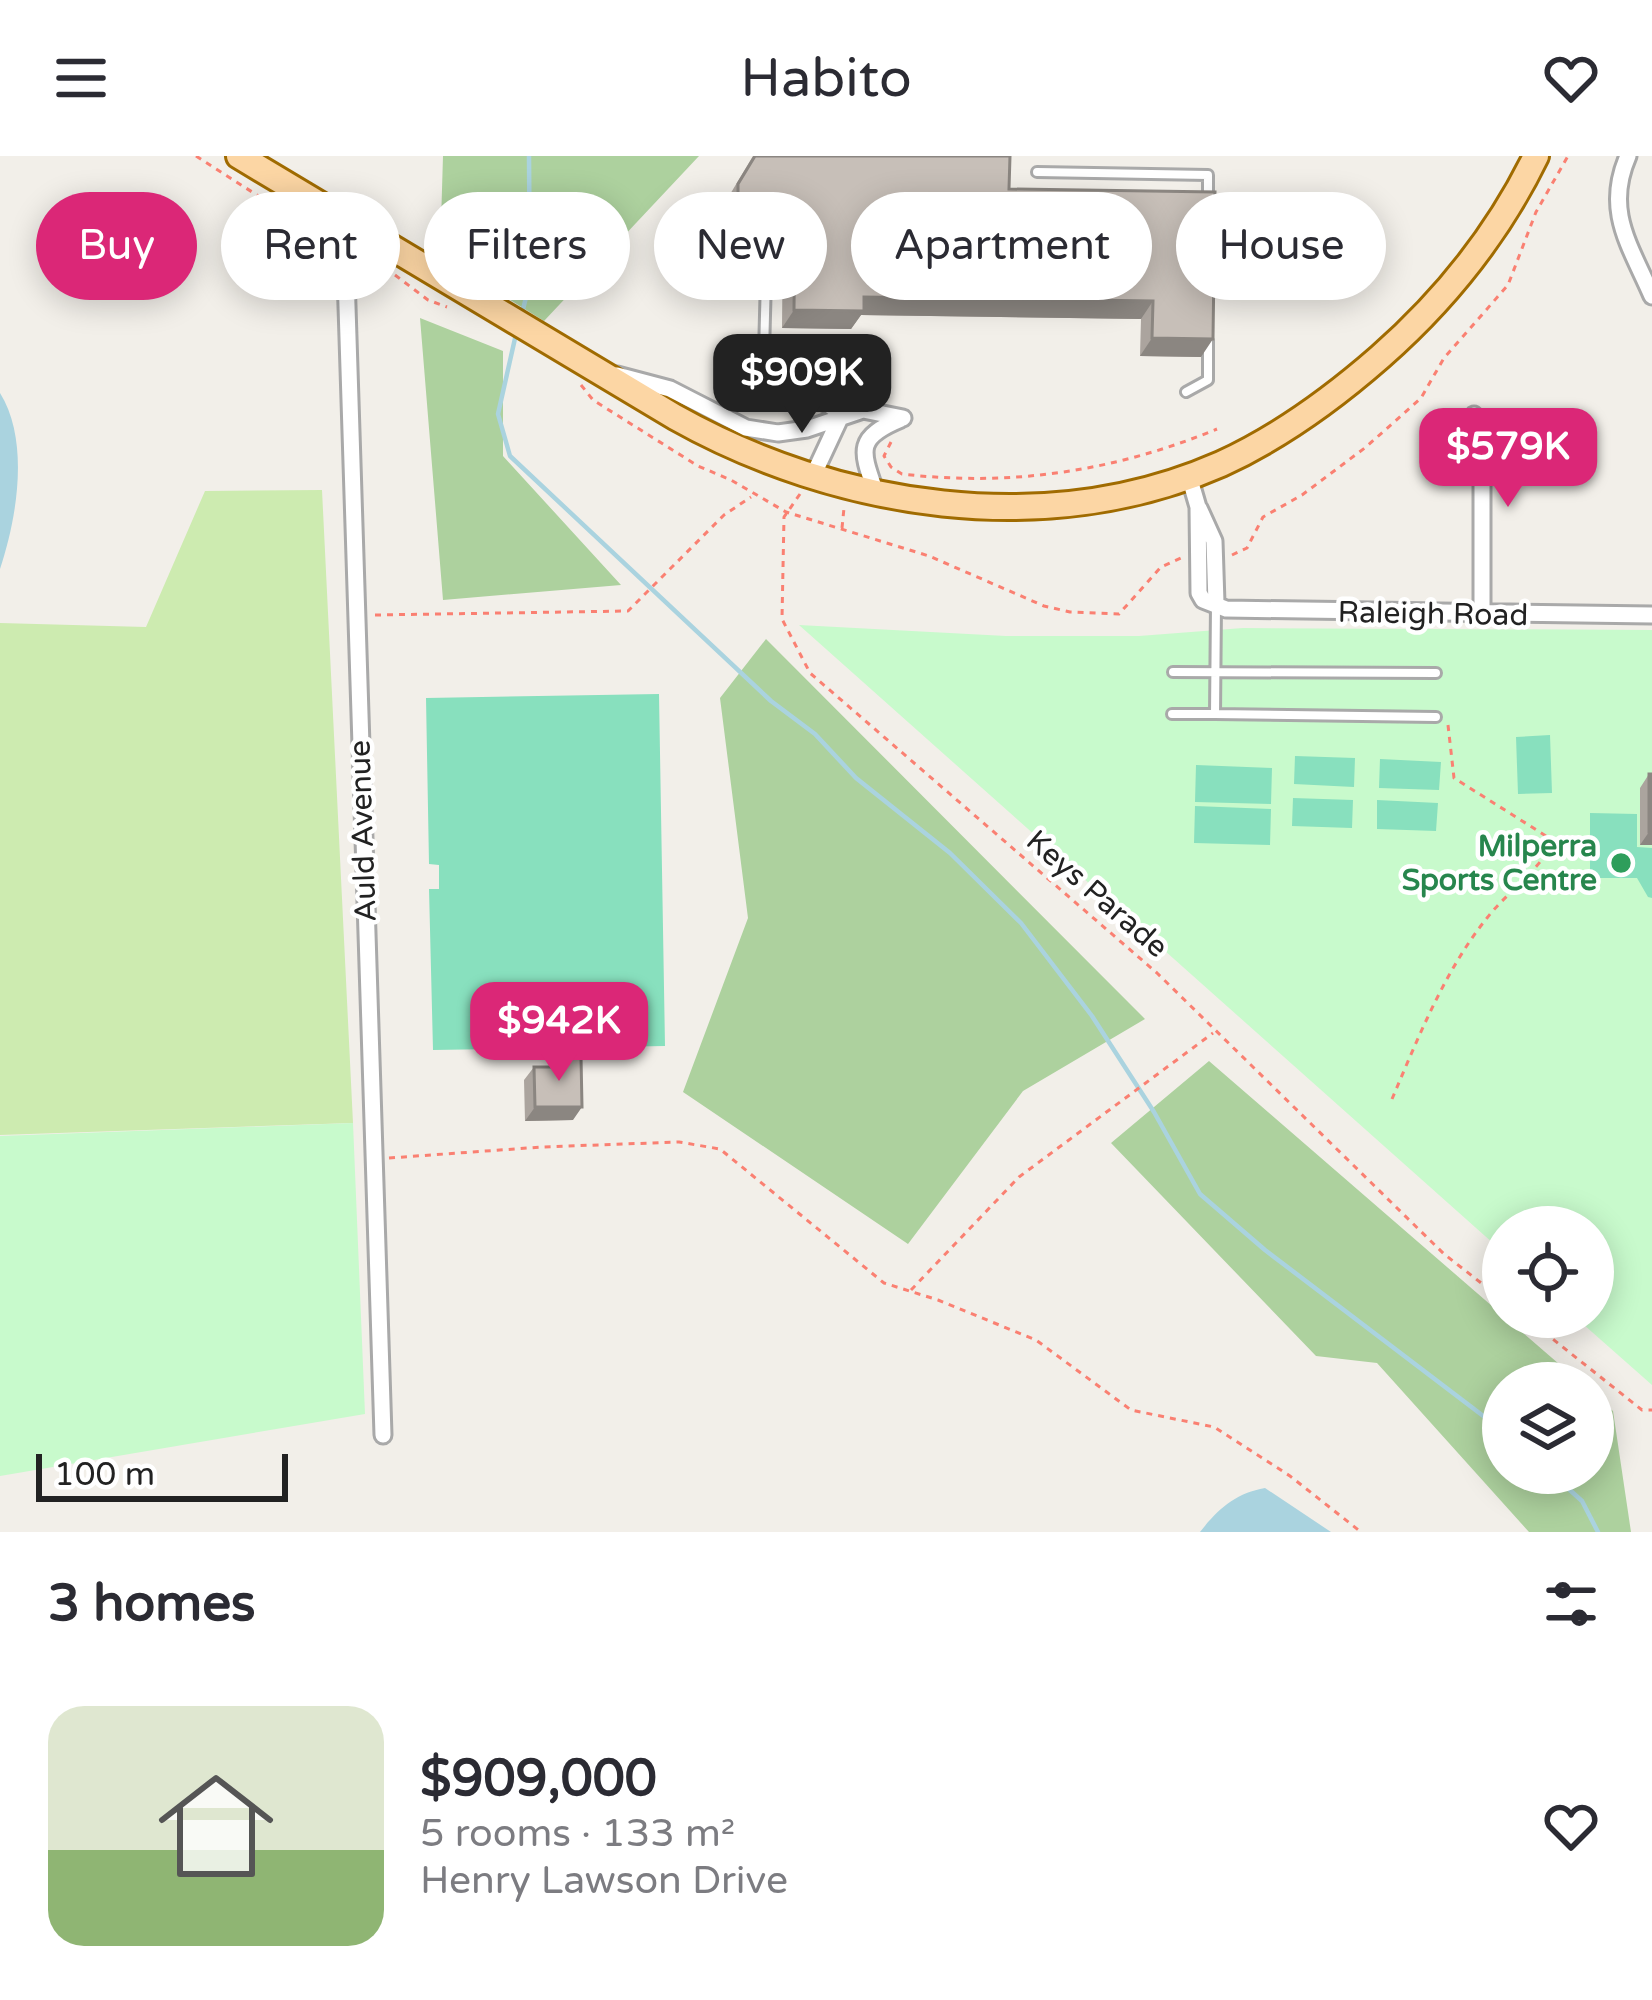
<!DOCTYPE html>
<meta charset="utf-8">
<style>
:root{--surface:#fff;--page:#f7f7f7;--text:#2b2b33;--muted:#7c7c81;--accent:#db2777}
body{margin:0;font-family:"Varela Round",sans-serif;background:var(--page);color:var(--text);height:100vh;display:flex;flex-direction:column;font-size:45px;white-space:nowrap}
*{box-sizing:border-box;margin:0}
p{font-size:39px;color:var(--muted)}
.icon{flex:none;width:66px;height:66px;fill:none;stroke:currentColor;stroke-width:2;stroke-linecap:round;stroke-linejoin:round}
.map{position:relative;height:1376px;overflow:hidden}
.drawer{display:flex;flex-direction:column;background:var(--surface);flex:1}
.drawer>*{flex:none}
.guide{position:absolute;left:36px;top:36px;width:1581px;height:108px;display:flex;gap:24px}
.buttons{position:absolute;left:1482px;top:1050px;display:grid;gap:24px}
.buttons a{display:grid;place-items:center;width:132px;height:132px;border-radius:50%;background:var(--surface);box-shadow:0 6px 30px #0003;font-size:60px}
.scale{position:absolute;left:36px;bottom:30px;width:252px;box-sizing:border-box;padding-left:12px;border:6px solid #222;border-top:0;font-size:33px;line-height:42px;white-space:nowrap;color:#222;-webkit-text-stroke:9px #fff;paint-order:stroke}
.price{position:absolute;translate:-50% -102px;padding:0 27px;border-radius:24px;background:var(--accent);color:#fff;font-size:39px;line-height:78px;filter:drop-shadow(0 3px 6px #0008)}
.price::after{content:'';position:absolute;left:50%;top:72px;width:36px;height:27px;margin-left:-18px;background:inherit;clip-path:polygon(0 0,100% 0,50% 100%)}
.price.selected{background:#222;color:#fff}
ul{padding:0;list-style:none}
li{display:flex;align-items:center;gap:36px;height:300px;padding:0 48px}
li span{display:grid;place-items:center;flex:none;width:336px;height:240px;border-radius:36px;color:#555}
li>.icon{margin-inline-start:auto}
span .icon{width:144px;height:144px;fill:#fffc;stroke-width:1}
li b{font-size:51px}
h2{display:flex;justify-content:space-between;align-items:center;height:144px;padding:0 48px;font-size:51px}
.tag{padding:0 42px;border-radius:54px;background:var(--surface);box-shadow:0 6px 30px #0003;font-size:42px;line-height:108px}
.tag.selected{background:var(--accent);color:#fff}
header{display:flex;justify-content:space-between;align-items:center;height:156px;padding:0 48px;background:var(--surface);font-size:54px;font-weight:600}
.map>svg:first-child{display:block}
</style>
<header><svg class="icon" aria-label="menu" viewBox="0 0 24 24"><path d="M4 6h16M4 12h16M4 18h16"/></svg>Habito<svg class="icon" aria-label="heart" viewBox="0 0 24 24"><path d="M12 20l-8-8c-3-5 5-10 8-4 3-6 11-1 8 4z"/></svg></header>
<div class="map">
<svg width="1652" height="1376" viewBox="0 0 1652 1376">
<rect width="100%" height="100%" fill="#f2efe9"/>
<!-- grass -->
<path fill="#cdebb0" d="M322,334L353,967L0,979V467L146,471L205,335Z"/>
<!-- forest -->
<path fill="#add19e" d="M443,0H699L544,165L440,100Z
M420,162L503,195V300L621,429L443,444Z
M766,483L1145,863L1023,935L908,1088L683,936L748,762L720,542Z
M1209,905L1581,1227H1503V1317H1593V1238L1613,1255L1631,1376H1529L1377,1207L1316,1200L1111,987Z"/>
<!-- park -->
<path fill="#c8facc" d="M799,469L1006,480H1139L1243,472L1652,474V1229L1575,1161H1593V1071H1503V1096Z
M353,967L365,1258L0,1320V980Z"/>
<!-- pitch -->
<path fill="#88e0be" d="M659,538L665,890L433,894L429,733H439V709L429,708L426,542Z
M1550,579L1552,637L1518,638L1516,581Z
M1295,600L1355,602L1354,631L1294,628Z
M1380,603L1441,606L1439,634L1379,632Z
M1196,609L1272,612L1271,648L1195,646Z
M1293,642L1353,644L1352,672L1292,670Z
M1377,644L1438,647L1436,675L1377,673Z
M1195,650L1271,653L1270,689L1194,687Z
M1590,657L1637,658V691L1652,692V742L1648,741L1637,722H1590Z"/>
<!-- water -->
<path fill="#aad3df" d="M0,237C30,285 17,362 0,413Z
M1265,1332L1331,1376H1200C1218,1353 1236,1337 1265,1332Z"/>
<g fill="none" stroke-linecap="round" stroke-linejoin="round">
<!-- stream -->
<path stroke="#aad3df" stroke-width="4.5" d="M521,161L530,126L529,0
M516,178L498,258L510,300L771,545L815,578L856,622L950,697L1021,767L1092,860L1154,956L1200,1038L1265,1094L1503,1275
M1551,1317L1582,1345L1598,1376"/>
<defs>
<path id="service" d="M1037,16L1208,19V44
M767,84L764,197L746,220L826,251L839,261
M1186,236L1208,224V185
M1216,449L1215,558L1436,561
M1173,516L1436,517
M1172,558H1215"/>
<path id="minor" d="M1628,0C1604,55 1630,89 1652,140
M364,75L346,119L383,1279
M617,219L670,233L746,272L778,277L807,273L863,254L903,262
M1474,259L1482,290V458
M1189,320L1198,351L1199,437L1203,444L1226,453L1652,459
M812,322L840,262
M876,337C861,294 855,282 901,263
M1199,352L1214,385L1216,447"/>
<path id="primary" d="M239,0L675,261C837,352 1046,385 1221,308C1280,281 1332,243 1380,201C1445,144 1498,78 1536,0"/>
</defs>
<!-- service casing -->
<use href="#service" stroke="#a9a9a9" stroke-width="14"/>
<!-- minor casing -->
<use href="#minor" stroke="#a9a9a9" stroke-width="21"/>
<!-- primary casing -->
<use href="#primary" stroke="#a06b00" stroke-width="30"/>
<!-- path -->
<path stroke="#fa8072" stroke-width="3" stroke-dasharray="6 6" stroke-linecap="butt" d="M196,0L313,75L328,115
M395,119L428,144L447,151
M807,226H890
M581,229L593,244L698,310L731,324L786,356L929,400L1044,450L1070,456L1119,458L1161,411L1181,402
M891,286L884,300L891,311L902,318C1012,331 1115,315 1217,273
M800,338L784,361L782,463L810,517L1157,817L1444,1098L1503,1144
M842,372L844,352
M1232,399L1247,392L1263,361L1302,339L1366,291L1421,242L1444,202L1508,129L1536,56L1568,0
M375,459L628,455L724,359L751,341
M1448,569L1454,622L1554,685L1578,691
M1392,943C1418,882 1445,814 1487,762C1508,735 1538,716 1554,685
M389,1002L542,991L679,986L720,993L884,1127L938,1144L1036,1184L1131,1254L1214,1271L1290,1320L1361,1376
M911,1134L1019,1021L1213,877
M1525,1161L1642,1254H1652"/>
<!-- service -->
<use href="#service" stroke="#fff" stroke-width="8"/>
<!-- minor -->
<use href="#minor" stroke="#fff" stroke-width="15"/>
<!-- primary -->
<use href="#primary" stroke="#fcd6a4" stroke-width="24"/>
</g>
<!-- wall -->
<path fill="#aba49e" d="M753,0H1010L1009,33L1215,36L1201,201L1140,200L1141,163L861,159L851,173L782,172L783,68L726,66V45Z
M1649,618L1652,689H1640V632Z
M555,902L573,964L525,965L524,924L534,911H548Z"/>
<!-- shaded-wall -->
<path fill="#8b8681" d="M738,49L795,50L783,68L726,66Z
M864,141L1153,145L1141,163L861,159L851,173L782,172L794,154Z
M1152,182L1213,183L1201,201L1140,200Z
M1649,676H1652V689H1640Z
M535,951H582L573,964L525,965Z"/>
<!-- building -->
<path fill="#c7bfb8" stroke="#8b8681" stroke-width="3" d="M755,0H1010L1009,33L1215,36L1213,183L1152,182L1153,145L864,141V155L794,154L795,50L738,49V28Z
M1649,618H1652V676H1649Z
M581,901L582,951H535L534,911H555V902Z"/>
<!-- markers -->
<circle fill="#2e9e5b" stroke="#fff" stroke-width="4.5" cx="1621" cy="707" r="12"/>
<g text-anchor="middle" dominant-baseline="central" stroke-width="9" stroke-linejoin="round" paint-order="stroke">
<!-- street labels -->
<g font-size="30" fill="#222" stroke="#fff">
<text transform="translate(1433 458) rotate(1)">Raleigh Road</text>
<text transform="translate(363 675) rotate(-92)">Auld Avenue</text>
<text transform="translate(1097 738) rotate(41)">Keys Parade</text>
</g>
<!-- leisure labels -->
<g font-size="30" font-weight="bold" fill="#27864d" stroke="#fff" text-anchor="end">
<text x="1597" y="690">Milperra<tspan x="1597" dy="34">Sports Centre</tspan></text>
</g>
</g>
</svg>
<div class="buttons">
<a><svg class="icon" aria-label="locate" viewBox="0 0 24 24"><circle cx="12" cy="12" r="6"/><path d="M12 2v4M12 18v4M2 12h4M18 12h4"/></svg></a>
<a><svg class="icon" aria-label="layers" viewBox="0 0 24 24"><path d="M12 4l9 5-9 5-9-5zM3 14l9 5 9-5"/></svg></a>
</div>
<div class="scale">100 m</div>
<b class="price selected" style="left:802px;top:280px">$909K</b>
<b class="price" style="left:1508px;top:354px">$579K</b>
<b class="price" style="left:559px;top:928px">$942K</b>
<div class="guide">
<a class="tag selected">Buy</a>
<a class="tag">Rent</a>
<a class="tag">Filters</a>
<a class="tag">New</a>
<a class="tag">Apartment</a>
<a class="tag">House</a>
</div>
</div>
<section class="drawer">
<h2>3 homes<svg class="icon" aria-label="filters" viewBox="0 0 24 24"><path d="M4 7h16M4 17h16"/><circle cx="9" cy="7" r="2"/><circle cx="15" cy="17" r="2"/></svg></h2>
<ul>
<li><span style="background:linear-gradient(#dfe7d0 60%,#8fb573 0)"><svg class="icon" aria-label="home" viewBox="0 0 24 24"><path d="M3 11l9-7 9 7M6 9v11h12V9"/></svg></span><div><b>$909,000</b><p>5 rooms · 133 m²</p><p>Henry Lawson Drive</p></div><svg class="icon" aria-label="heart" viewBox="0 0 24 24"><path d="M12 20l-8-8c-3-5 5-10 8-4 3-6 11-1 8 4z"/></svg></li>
</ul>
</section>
